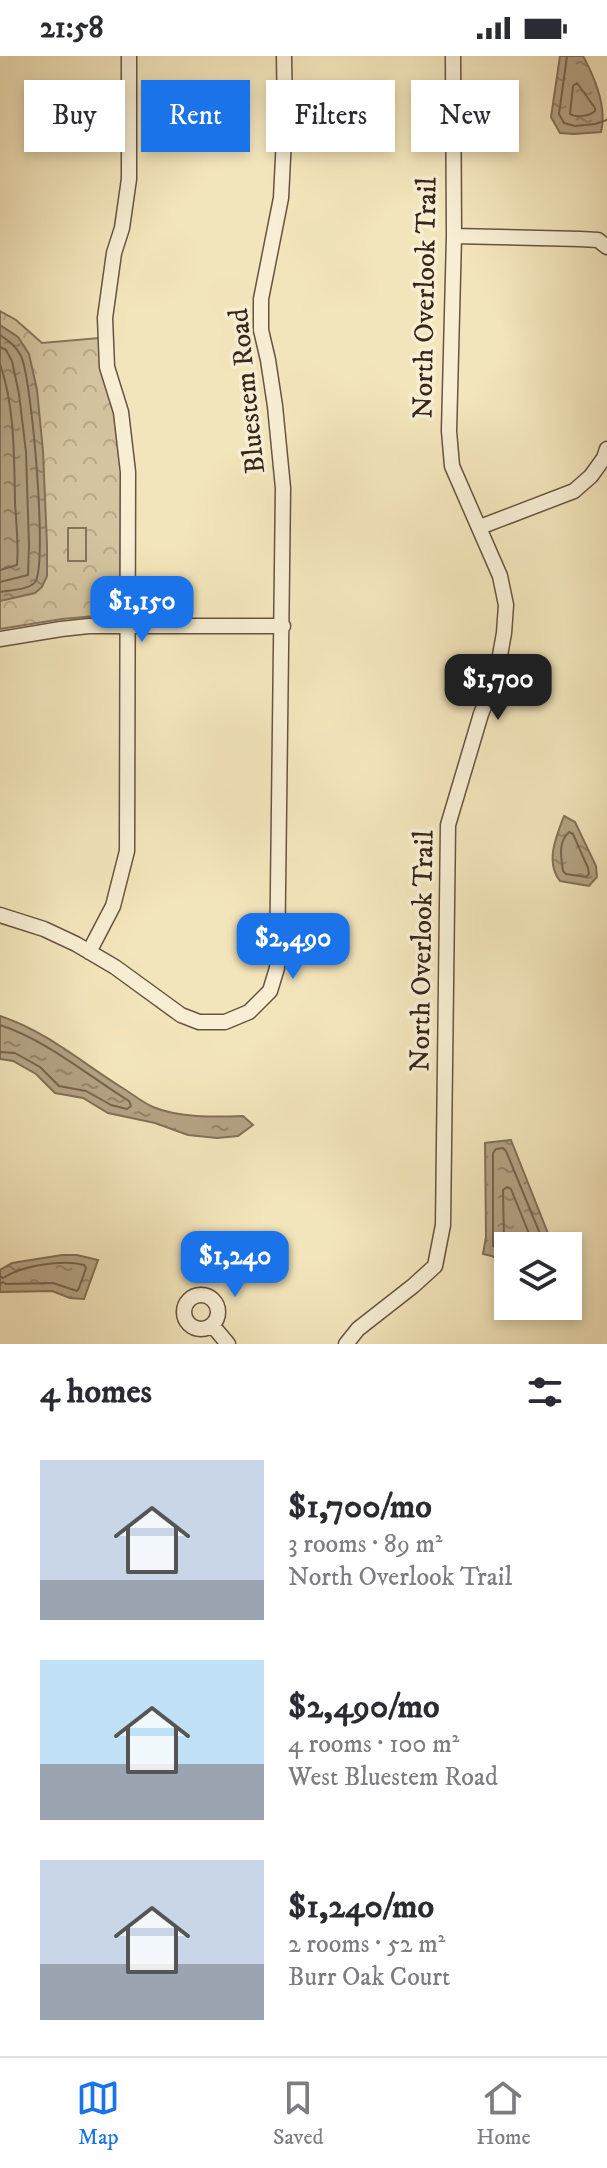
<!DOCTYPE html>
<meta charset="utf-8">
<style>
:root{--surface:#fff;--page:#f7f7f7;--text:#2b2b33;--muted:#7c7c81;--line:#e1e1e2;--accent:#1a73e8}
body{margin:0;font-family:"IM FELL DW Pica",serif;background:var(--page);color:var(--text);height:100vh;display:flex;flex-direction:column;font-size:30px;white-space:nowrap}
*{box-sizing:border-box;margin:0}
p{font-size:26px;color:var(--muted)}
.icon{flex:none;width:44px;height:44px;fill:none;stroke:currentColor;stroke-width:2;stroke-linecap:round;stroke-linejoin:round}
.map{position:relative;height:1288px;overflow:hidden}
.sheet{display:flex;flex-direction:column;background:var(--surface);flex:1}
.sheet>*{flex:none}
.hud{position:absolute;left:24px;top:24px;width:560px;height:72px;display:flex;gap:16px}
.controls{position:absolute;left:494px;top:1176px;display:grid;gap:16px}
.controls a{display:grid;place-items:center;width:88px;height:88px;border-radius:0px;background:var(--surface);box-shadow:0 4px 12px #0003;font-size:40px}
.price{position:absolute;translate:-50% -68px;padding:0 18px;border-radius:16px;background:var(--accent);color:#fff;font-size:26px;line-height:52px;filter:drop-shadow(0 2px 4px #0008)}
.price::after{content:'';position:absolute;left:50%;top:48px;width:24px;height:18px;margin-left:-12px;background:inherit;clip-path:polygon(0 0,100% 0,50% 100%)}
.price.current{background:#222;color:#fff}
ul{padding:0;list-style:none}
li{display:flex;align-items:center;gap:24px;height:200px;padding:0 40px}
li span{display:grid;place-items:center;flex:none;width:224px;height:160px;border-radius:0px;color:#555}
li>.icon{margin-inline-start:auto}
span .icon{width:96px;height:96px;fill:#fffc;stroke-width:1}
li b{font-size:34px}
h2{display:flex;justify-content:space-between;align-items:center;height:96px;padding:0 40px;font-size:34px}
.chip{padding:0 28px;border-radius:0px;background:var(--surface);box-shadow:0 4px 12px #0003;font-size:28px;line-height:72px}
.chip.current{background:var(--accent);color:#fff}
.status{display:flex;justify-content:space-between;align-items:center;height:56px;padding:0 40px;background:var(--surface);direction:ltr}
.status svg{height:22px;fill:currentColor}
.dock{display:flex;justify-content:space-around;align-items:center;height:112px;border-top:2px solid var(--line);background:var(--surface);font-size:22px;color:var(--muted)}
.dock a{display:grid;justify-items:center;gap:4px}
.dock .current{color:var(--accent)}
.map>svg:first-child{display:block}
</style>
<div class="status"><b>21:58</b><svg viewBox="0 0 49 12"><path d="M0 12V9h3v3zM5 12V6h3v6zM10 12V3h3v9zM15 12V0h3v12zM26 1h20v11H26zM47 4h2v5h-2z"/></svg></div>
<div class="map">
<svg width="607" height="1288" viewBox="0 0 607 1288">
<defs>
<pattern id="park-crowns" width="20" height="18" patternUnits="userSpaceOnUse" patternTransform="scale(2)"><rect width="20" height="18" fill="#d4c4a0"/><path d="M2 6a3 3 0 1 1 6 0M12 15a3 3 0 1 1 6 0" fill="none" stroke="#b7a889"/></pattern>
<pattern id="water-ripples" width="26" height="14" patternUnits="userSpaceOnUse" patternTransform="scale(2)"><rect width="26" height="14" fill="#b4a384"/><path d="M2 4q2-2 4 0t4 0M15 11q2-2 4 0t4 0" fill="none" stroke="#93856b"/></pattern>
</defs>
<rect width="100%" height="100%" fill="#f3e5bb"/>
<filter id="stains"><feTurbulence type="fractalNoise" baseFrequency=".0025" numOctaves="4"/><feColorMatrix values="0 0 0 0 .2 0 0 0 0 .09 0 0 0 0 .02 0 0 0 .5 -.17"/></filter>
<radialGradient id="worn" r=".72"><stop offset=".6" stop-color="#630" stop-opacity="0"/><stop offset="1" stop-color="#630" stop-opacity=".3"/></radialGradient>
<!-- park -->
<path fill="url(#park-crowns)" stroke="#87745d" stroke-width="2" d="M0,255L16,264L42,287L99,282L100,294L117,371L121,403L120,543L115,556L107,559L62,563L0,573Z"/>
<!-- pitch -->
<path fill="#d4c4a0" stroke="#87745d" stroke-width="2" d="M68,472H86V505H68Z"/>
<!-- water -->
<path fill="url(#water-ripples)" stroke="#83705a" stroke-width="2" d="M560,0H583C595,22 607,52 601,76L574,78L560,77L551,61Z
M0,269L18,281L29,298L37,334L43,395L47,489V520L42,531L35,537L0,545Z
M564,760L575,766L596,810L597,821L589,830L560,825C545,806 556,781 564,760Z
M0,960C46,975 81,1006 121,1031C131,1037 142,1046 153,1051C179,1062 215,1061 243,1060L253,1069L238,1080L217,1082L188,1079L155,1067L108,1057L83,1042L55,1037L36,1018L13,1005L0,1003Z
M511,1084L553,1190H508V1211L492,1200L483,1198L486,1181L485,1087Z
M62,1199H77L98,1204L84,1243L70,1242L52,1235L0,1236V1214L12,1207Z"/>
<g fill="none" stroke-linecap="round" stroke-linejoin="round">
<!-- shore -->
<path stroke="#77644f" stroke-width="2" d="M567,0L559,58L564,67L575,70L595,68L607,64
M577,27L595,52V55C590,60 576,62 570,58L573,30Z
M0,279C9,285 16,290 21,300C32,323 48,512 35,526C29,534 9,534 0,536
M0,291L6,294L12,305L19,338L26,396L29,490L28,519L0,526
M0,308C15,351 14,401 15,446C16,467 19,489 17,509L0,514
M569,776L573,778L588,812L589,818L586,821L566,818L563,815C561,801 558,786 569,776Z
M0,969C48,985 87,1019 129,1045L131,1050L127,1053L111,1049L86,1035L59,1030L40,1011L15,997L0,996
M509,1190L504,1185L503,1134L507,1131L511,1133L534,1190
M508,1202L493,1190V1097L496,1093L503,1092L506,1095L545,1190
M0,1220L3,1222C21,1210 62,1203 84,1209L86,1212L79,1232L77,1235L53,1227L6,1228L3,1226L0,1228"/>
<defs>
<path id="minor" d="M454,180L580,183L598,184L607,191
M480,471L574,435L591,420L604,402L607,393
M0,583L61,573L89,570H283
M0,859L44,873L76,888L115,911L181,959L199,966H225L249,956L270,935L277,912L283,432L275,350L268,304L261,274V243L281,142L285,62L284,0
M89,896L113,850L127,795L128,416L121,356L107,311L105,262L114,197L122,172L129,123V0
M184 1256a17 17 0 1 1 34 0a17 17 0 1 1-34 0Z
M212,1269L228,1288
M346,1288L358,1273L413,1230L435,1210L443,1169L448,769L481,658L496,622L504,577L506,549L500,520L452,410L449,375L454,180L453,0"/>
</defs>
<!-- minor casing -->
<use href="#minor" stroke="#685442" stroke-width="17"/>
<!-- minor -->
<use href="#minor" stroke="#f7eed3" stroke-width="14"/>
</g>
<g text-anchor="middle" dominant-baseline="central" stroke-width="7" stroke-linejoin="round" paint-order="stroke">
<!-- street labels -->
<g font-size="28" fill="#3a241a" stroke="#f7eed3">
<text transform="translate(425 242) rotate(-89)">North Overlook Trail</text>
<text transform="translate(247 335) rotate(-96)">Bluestem Road</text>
<text transform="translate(422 895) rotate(-89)">North Overlook Trail</text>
</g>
</g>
<rect width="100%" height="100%" filter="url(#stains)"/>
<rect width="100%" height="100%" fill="url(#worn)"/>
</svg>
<div class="controls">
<a><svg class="icon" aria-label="layers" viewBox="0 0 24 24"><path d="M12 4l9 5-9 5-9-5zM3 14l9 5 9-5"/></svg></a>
</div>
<b class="price" style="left:142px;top:588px">$1,150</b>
<b class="price current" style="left:498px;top:666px">$1,700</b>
<b class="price" style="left:293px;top:925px">$2,490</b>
<b class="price" style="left:235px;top:1243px">$1,240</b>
<div class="hud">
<a class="chip">Buy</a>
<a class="chip current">Rent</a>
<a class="chip">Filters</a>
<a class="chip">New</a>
</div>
</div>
<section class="sheet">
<h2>4 homes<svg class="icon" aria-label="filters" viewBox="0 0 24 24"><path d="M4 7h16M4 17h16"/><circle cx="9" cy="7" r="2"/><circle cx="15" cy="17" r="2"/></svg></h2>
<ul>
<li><span style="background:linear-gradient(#c9d6e8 75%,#9aa5b1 0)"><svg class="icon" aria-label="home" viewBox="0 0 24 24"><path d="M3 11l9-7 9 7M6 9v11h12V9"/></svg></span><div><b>$1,700/mo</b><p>3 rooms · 89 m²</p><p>North Overlook Trail</p></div></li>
<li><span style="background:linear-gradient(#bfe0f5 65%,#9aa5b1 0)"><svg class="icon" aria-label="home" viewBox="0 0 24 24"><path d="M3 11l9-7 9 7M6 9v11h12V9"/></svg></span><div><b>$2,490/mo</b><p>4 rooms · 100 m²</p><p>West Bluestem Road</p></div></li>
<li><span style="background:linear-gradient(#c9d6e8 65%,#9aa5b1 0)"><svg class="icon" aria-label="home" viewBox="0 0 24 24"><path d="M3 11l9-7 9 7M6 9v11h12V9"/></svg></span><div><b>$1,240/mo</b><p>2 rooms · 52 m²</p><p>Burr Oak Court</p></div></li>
</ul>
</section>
<nav class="dock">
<a class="current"><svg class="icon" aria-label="map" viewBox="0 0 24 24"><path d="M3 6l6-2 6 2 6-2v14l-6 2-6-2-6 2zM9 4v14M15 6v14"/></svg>Map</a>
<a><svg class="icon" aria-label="saved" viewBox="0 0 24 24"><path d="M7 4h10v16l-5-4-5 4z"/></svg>Saved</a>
<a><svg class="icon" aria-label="home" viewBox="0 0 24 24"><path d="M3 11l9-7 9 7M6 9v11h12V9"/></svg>Home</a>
</nav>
